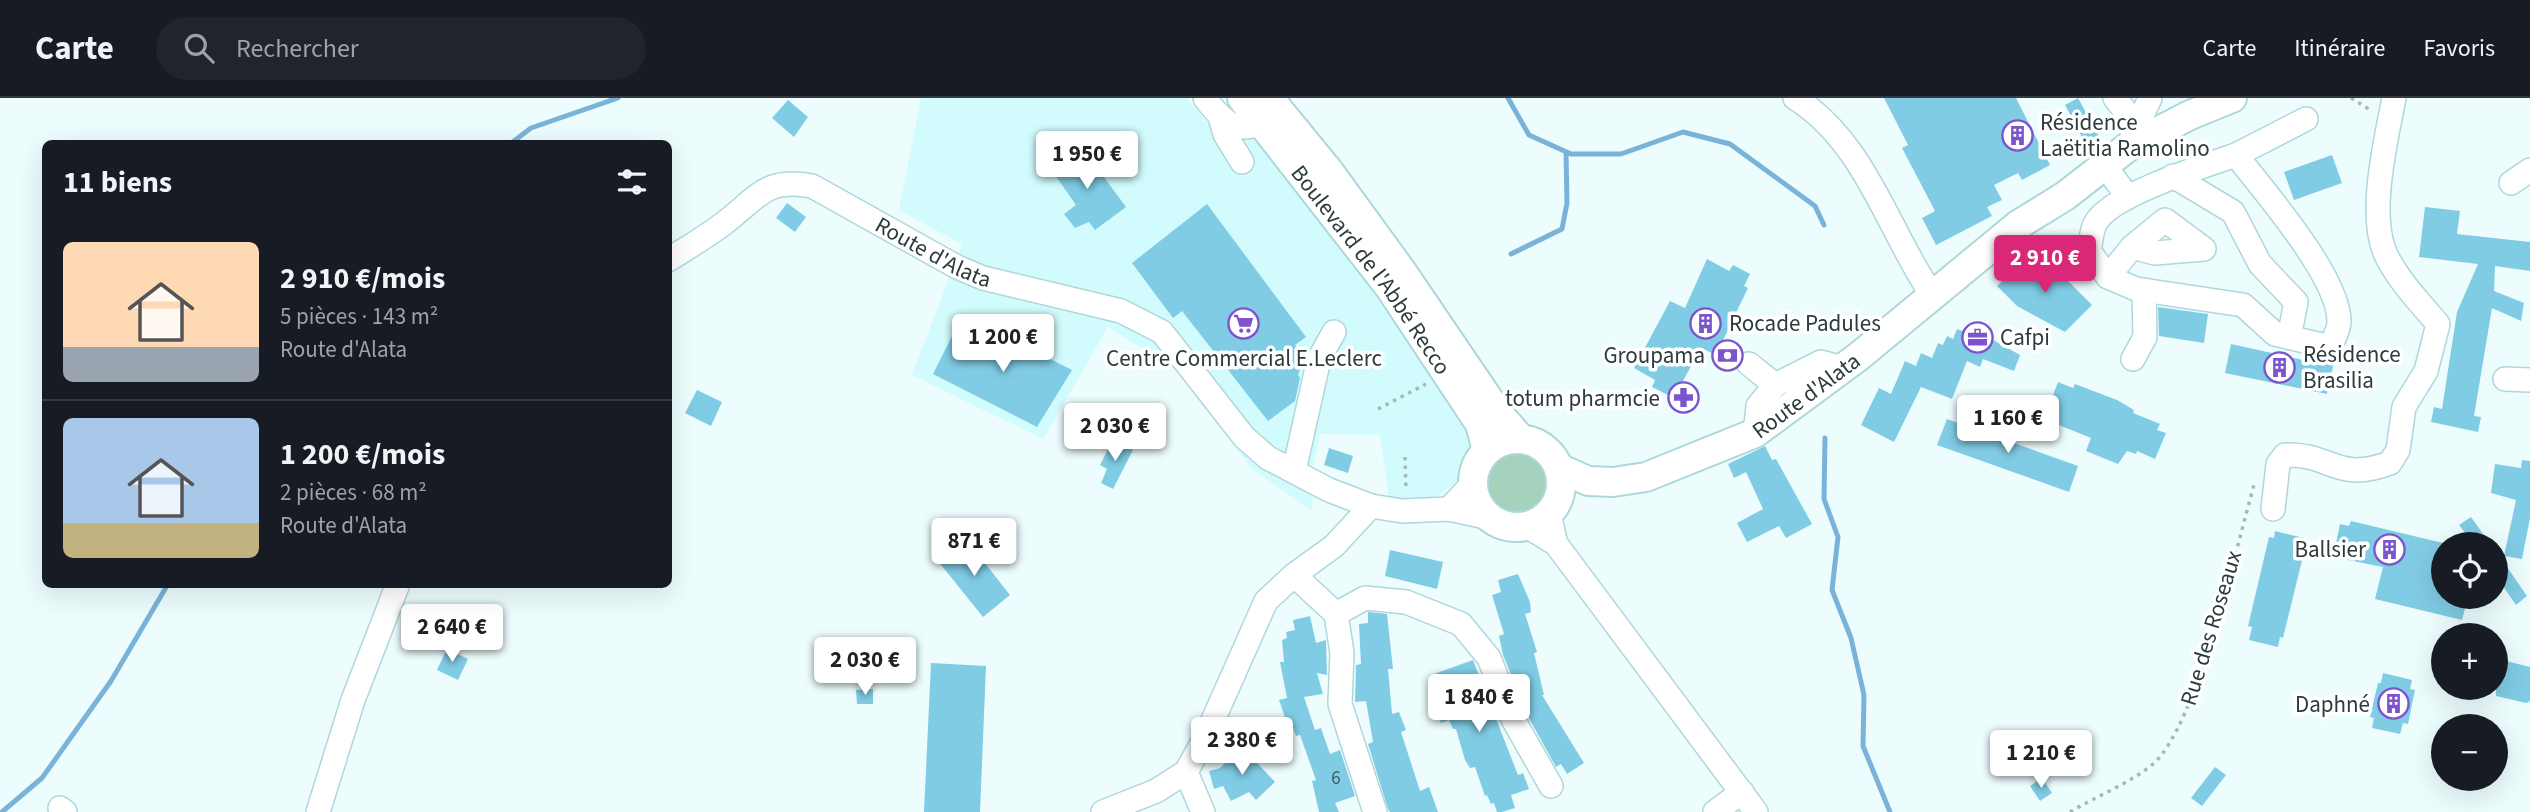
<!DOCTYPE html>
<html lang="fr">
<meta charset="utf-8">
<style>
:root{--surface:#171b24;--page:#20242c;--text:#f1f3f6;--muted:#9ea1a6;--line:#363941;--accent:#db2777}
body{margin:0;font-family:"Source Sans 3",sans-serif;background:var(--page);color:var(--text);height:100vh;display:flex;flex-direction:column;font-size:26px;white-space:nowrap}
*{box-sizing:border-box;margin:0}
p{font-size:23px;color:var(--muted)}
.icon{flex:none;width:38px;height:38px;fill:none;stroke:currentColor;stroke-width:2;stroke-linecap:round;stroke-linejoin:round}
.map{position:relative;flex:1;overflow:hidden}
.side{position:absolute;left:42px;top:42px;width:630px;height:448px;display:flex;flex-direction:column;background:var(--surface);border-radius:10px;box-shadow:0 7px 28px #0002}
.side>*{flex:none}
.controls{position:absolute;left:2431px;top:434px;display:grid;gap:14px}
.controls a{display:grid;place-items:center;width:77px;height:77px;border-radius:50%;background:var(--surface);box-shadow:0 7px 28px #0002;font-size:35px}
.price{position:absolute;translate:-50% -60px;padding:0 16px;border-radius:7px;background:#fff;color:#222;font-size:23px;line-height:46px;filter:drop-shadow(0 2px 4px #0008)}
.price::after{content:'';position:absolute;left:50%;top:42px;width:21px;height:16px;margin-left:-10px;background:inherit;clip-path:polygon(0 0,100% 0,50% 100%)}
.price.current{background:var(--accent);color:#fff}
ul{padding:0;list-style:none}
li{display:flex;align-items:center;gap:21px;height:175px;padding:0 21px}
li+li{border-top:2px solid var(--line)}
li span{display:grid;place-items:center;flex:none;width:196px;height:140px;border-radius:10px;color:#555}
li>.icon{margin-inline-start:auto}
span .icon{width:84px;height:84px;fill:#fffc;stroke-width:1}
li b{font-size:30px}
h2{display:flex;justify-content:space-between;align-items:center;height:84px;padding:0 21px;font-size:30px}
header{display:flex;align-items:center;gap:42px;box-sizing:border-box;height:98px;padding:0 35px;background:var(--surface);border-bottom:2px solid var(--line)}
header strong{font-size:33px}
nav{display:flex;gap:38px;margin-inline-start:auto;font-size:24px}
.search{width:490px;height:63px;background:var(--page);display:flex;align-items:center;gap:18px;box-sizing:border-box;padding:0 24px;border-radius:38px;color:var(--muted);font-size:26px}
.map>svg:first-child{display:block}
</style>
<header>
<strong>Carte</strong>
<div class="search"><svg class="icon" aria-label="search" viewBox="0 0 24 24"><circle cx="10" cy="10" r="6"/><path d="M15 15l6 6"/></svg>Rechercher</div>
<nav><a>Carte</a><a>Itinéraire</a><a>Favoris</a></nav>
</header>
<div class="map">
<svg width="2530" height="714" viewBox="0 0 2530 714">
<rect width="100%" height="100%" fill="#edfdfe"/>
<!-- built -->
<path fill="#d2fbfd" d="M921,0H1187L1225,46L1247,30L1270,49L1466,325L1474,347L1465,377L1431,403L1413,406L1389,400L1380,337L1320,336L1313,370L1312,413L1252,371L1183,277L1108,229L1043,341L912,277L962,146L899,112Z"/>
<!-- green -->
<path fill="#a4d2bc" d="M1484 386a33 33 0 1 1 66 0a33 33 0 1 1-66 0Z"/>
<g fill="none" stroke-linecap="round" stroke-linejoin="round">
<!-- stream -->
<path stroke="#7ab3da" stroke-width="5" d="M1508,0L1529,37L1571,56H1621L1683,34L1730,46L1815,108L1824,127
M510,46L531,30L618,0
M1511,156L1562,131L1567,105L1566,54
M1825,340L1824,401L1838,439L1832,492L1851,540L1864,597L1863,648L1890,714
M2,714L42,680L111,583L168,486"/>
</g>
<!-- building -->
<path fill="#80cce4" d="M1884,0H2016L2050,67L2022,82L2018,75L1994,87L2002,102L1987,109L1992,118L1936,147L1922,120L1935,113L1902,50L1908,47Z
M2078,0L2100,40L2086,47L2065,7Z
M788,2L808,19L794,39L772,20Z
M1081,48L1126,109L1095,132L1089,124L1075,130L1064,116L1076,107L1050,70Z
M2332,57L2342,85L2294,102L2284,74Z
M787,105L806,119L795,134L776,120Z
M1207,106L1306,239L1295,247L1305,260L1298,277L1300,280L1295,303L1268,323L1182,213L1173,220L1132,165Z
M2425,109L2460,113L2457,136L2530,144V173L2495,168L2494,193L2524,205L2521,223L2492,210L2474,318L2481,319L2478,334L2431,324L2434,309L2442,311L2457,214L2478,166L2419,159Z
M2027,159L2069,184L2092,207L2065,234L2017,208L1997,188Z
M1707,161L1729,173L1733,167L1750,176L1744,188L1748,190L1716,257L1701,250L1677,294L1672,291L1668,297L1652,289L1655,282L1634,270L1670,203L1685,210Z
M2158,209L2208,216L2204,245L2159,238Z
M958,226L996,245L1001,236L1072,272L1037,329L933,276Z
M1972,230L2020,257L2014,273L1983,261L1980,269L1967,263L1952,301L1921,289L1894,344L1861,327L1879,290L1891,296L1905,263L1916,268L1921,255L1932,260L1938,245L1943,247L1947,238L1953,241L1957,231L1970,236Z
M2231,246L2308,263L2309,259L2334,264L2327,296L2225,275Z
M2058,284L2073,290L2075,286L2117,302L2134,312L2133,315L2160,326L2157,332L2166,335L2155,361L2137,353L2136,356L2127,353L2118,366L2086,353L2091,340L2044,321Z
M697,292L722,304L711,328L685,315Z
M1947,321L2078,368L2069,394L1937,347Z
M1113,342L1133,352L1113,391L1101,385L1107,371L1100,367Z
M1765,348L1772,362L1776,361L1812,426L1786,440L1779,428L1747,444L1737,425L1763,411L1746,374L1734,380L1728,366Z
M1329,350L1353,358L1348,375L1324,367Z
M2522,362L2530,363V420L2522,461L2504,458L2516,402L2491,395L2495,366L2521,370Z
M2471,419L2476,426L2490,446H2473L2469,440L2459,427Z
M2351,423L2443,445V501L2466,507L2462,522L2375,501L2383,469L2343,461V457L2334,455L2340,426L2349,428Z
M2275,433L2304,440L2301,449L2305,450L2283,540L2280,539L2278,549L2249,542L2252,529L2248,528L2269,439L2274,440Z
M966,441L1010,497L983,519L938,463Z
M1390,452L1443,464L1437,491L1385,478Z
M2496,453L2527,498L2516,507L2496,478Z
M1518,476L1530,504L1531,514L1525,516L1537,554L1534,555L1544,597H1542L1584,665L1567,676L1561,666L1556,669L1530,622L1503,557L1499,538L1504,536L1492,497L1501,494L1498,482Z
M1368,514L1387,516L1393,571H1388L1392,616L1399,614L1406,632L1401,634L1420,693L1429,689L1438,714H1390L1388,711L1368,646L1373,644L1366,603L1355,604L1356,567L1361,566L1359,526L1368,525Z
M1310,518L1316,545L1326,542L1327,577L1317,575L1323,596L1304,599L1315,632L1321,630L1330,656L1340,652L1355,698L1335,705L1339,714H1319L1312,683L1316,682L1300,637L1296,638L1292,627L1288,628L1279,602L1287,600L1280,564H1284L1282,542L1287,540L1286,534L1295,532L1293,522Z
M447,551L468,561L458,582L437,572Z
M1473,562L1518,677L1523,675L1529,691L1511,697L1515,710L1502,714H1497L1494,705L1491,706L1487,697L1485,698L1475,669L1470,670L1465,662L1456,631H1453L1449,622L1441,625L1435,606L1444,603L1434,576Z
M2502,562L2530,569V603L2526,605L2496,598V564L2502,566Z
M931,565L986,568L980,714H924Z
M2383,575L2412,582L2410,591L2415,592L2408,626L2403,625L2400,636L2372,630L2374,620L2370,619L2378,585H2381Z
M873,591V606H857L856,592Z
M1242,649L1275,684L1256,702L1249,694L1231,703L1223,688L1214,691L1209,673L1220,670Z
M2215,669L2226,677L2202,708L2191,700Z
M2042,680L2052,695L2040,703L2030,688Z"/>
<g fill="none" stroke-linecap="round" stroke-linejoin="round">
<defs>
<g id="minor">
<path d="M1205,0C1220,20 1234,37 1261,25"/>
<path d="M1795,0C1865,44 1887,130 1932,197"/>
<path d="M2115,0L2138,29"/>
<path d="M1221,22L1225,36L1242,64"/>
<path d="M2128,49L2150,0"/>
<path d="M2236,57C2264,93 2340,180 2339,224C2339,232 2333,242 2330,249L2275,236L2243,207L2136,191L2108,179L2089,153C2091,145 2091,134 2095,126C2108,98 2206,67 2236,57Z"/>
<path d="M2236,57L2306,21"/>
<path d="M2105,68L2128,99"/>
<path d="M2173,78L2233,114L2260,166L2296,204L2289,239"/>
<path d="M2511,85L2530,72"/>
<path id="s1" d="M668,162C687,150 706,139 723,126C757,101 764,79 812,88L957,169L983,180L1121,213L1162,234L1244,339L1268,360L1329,392L1371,408L1402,413L1449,411L1490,420"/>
<path d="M2108,179L2132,149L2165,122L2204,151L2155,155L2132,149"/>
<path d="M2133,261L2145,239L2144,192"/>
<path d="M1749,266L1775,287"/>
<path d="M2505,281L2530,282"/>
<path d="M1755,335L1758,308L1775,287L1821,264L1843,270"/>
<path d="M1294,373L1319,261L1334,234"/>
<path d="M1449,411L1473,385"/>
<path d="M2273,411L2278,366L2285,357C2331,355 2336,385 2390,365L2398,352L2404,309L2426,273L2438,226C2420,205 2401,185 2388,161C2366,121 2386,43 2394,0"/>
<path d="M1549,416L1556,446"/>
<path d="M1527,428L1556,446L1756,714"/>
<path d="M1294,477L1336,516L1342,555L1340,606L1375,714"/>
<path d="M1336,516L1365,500L1406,504L1461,526L1489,560L1514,623L1551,688"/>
<path d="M1186,674L1203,714"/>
<path d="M60,710L65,714"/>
<path d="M318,714L353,602L398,486"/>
<path d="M1103,714L1156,693L1186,674L1206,638L1266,503L1294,477L1334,448L1371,408"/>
<path d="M1715,714L1742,694"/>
</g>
<g id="major">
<path id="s2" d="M1242,0L1390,190L1480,326L1487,352"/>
<path d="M1269,0L1328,72L1403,175L1498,315L1520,340"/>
<circle cx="1517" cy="385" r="44"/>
<path id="s3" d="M1559,370L1588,383L1613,384L1646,379L1755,335L1858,259L2018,127L2065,98L2128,49L2190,17L2232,0"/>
</g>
</defs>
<!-- minor casing -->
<use href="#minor" stroke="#afd7da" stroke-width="26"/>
<!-- major casing -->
<use href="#major" stroke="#afd7da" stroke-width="32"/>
<!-- path -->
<path stroke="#a8b8b9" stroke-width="3.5" stroke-dasharray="3.5 5" stroke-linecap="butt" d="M2351,0L2372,13
M1378,311L1426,286
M1405,359L1406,392
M2070,714C2095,699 2132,684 2153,666C2197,628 2236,449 2254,387"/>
<!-- minor -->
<use href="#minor" stroke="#fff" stroke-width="23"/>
<!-- major -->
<use href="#major" stroke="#fff" stroke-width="28"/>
</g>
<!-- icons -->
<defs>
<symbol id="building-ring" viewBox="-11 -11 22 22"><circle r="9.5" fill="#fff" stroke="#7c54cd" stroke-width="1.5"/><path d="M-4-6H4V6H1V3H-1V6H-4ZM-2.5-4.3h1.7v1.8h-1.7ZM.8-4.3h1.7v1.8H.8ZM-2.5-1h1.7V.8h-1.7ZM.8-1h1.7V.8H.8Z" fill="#7c54cd"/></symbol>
<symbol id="supermarket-ring" viewBox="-11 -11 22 22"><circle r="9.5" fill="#fff" stroke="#7c54cd" stroke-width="1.5"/><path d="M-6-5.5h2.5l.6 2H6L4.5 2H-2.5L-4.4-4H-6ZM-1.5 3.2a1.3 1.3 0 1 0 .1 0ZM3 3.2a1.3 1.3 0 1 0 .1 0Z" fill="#7c54cd"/></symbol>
<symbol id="office-ring" viewBox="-11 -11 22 22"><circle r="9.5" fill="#fff" stroke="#7c54cd" stroke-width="1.5"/><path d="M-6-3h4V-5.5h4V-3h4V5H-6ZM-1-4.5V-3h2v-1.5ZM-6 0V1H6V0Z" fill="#7c54cd"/></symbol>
<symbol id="bank-ring" viewBox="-11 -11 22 22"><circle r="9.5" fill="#fff" stroke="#7c54cd" stroke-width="1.5"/><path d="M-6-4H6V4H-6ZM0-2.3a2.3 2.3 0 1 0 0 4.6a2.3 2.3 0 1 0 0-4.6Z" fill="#7c54cd"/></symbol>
<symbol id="pharmacy-ring" viewBox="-11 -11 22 22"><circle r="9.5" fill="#fff" stroke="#7c54cd" stroke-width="1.5"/><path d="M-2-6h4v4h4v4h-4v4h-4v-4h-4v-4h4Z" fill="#7c54cd"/></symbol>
</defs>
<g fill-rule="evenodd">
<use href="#building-ring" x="2000" y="20" width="35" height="35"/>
<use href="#building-ring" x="1688" y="208" width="35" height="35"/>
<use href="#supermarket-ring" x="1226" y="208" width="35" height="35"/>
<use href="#office-ring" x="1960" y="222" width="35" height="35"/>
<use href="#bank-ring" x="1710" y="240" width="35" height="35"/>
<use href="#building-ring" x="2262" y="252" width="35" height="35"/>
<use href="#pharmacy-ring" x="1666" y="282" width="35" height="35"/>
<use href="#building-ring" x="2372" y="434" width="35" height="35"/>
<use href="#building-ring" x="2376" y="588" width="35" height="35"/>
</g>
<g text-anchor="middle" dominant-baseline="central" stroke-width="7" stroke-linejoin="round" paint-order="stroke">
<!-- number labels -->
<g font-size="19" fill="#416067">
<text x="1336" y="680">6</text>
</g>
<!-- poi labels -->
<g font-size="23" fill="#2c3c3d" stroke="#fff" text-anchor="start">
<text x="2040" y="24">Résidence<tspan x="2040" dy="26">Laëtitia Ramolino</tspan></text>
<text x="1729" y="225">Rocade Padules</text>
<text x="2000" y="239">Cafpi</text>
<text x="2303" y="256">Résidence<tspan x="2303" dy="26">Brasilia</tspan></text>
<text x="1705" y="257" text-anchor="end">Groupama</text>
<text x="1244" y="260" text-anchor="middle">Centre Commercial E.Leclerc</text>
<text x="1660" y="300" text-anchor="end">totum pharmcie</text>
<text x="2366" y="451" text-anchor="end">Ballsier</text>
<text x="2370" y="606" text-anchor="end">Daphné</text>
</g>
<!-- street labels -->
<g font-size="23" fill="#2c3c3d" stroke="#fff">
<text stroke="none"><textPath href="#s1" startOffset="306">Route d'Alata</textPath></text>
<text stroke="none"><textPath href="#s2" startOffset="215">Boulevard de l'Abbé Recco</textPath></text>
<text stroke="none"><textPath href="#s3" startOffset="271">Route d'Alata</textPath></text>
<text transform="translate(2211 530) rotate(-73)">Rue des Roseaux</text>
</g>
</g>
</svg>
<div class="controls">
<a><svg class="icon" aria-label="locate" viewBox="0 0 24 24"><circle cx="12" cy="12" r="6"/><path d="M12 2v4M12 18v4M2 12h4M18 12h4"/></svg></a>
<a>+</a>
<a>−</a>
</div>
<b class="price" style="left:1087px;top:93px">1 950 €</b>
<b class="price current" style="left:2045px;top:197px">2 910 €</b>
<b class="price" style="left:1003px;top:276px">1 200 €</b>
<b class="price" style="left:2008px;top:357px">1 160 €</b>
<b class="price" style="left:1115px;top:365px">2 030 €</b>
<b class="price" style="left:974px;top:480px">871 €</b>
<b class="price" style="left:452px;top:566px">2 640 €</b>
<b class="price" style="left:865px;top:599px">2 030 €</b>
<b class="price" style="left:1479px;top:636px">1 840 €</b>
<b class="price" style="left:1242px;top:679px">2 380 €</b>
<b class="price" style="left:2041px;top:692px">1 210 €</b>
<section class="side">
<h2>11 biens<svg class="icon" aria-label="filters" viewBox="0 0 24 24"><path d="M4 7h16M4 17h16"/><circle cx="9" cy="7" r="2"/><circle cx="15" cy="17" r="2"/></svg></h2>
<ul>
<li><span style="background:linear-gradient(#ffd9b3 75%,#9aa5b1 0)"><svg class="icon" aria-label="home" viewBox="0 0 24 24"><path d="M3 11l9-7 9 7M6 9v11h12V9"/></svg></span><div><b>2 910 €/mois</b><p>5 pièces · 143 m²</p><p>Route d'Alata</p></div></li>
<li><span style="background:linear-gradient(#a9c7e8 75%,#c2b280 0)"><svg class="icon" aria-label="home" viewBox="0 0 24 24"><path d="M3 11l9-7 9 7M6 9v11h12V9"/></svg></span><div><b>1 200 €/mois</b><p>2 pièces · 68 m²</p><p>Route d'Alata</p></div></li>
</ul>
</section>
</div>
